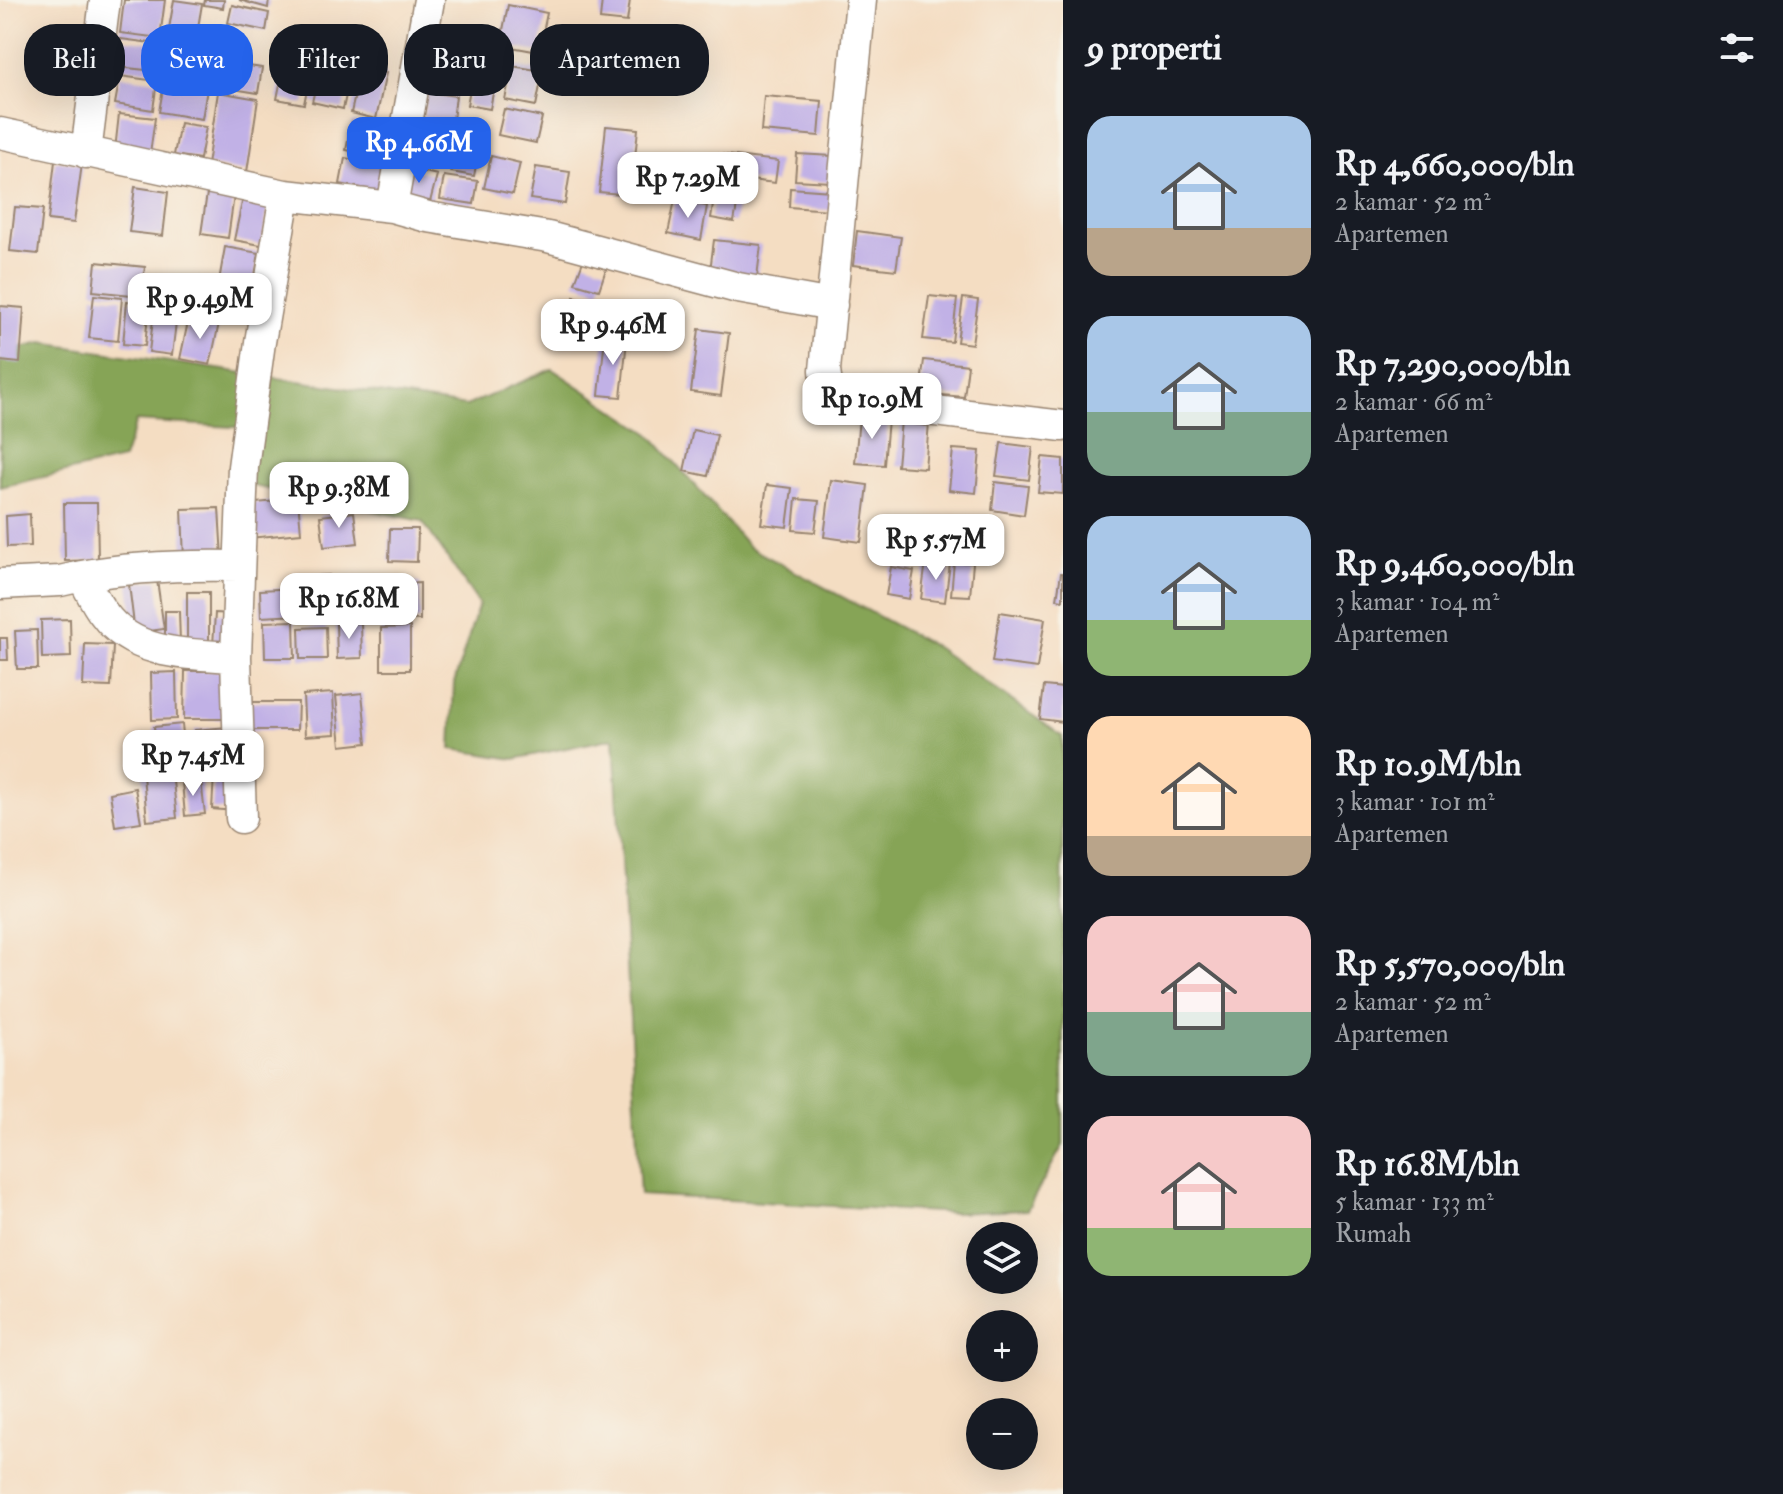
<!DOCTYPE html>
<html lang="id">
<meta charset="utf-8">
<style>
:root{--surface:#171b24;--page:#242831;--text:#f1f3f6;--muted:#9ea1a6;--accent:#2563eb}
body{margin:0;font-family:"IM FELL Double Pica",serif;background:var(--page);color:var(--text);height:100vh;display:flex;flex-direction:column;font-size:30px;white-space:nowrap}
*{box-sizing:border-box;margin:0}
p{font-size:26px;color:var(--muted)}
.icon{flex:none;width:44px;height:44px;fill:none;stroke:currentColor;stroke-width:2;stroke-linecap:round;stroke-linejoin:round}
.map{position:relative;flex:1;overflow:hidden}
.sheet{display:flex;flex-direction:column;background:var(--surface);width:720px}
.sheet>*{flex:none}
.hud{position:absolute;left:24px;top:24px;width:760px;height:72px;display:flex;gap:16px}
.buttons{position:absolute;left:966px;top:1222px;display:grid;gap:16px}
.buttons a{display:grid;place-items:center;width:72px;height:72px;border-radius:50%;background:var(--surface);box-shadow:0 8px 32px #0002;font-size:40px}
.price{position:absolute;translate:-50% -68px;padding:0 18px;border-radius:16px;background:#fff;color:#222;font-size:26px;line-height:52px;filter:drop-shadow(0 2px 4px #0008)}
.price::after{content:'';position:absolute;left:50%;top:48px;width:24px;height:18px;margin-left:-12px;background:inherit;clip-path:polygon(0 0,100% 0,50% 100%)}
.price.selected{background:var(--accent);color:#fff}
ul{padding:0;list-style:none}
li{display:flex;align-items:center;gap:24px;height:200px;padding:0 24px}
li span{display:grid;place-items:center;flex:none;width:224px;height:160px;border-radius:24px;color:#555}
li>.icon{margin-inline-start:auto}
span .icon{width:96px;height:96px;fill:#fffc;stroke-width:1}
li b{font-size:34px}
h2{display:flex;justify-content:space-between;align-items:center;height:96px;padding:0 24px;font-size:34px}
.pill{padding:0 28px;border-radius:32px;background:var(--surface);box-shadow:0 8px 32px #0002;font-size:28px;line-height:72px}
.pill.selected{background:var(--accent);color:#fff}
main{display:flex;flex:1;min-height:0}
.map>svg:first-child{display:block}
</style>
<main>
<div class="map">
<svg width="1063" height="1494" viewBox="0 0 1063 1494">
<rect width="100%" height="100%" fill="#f7f3e8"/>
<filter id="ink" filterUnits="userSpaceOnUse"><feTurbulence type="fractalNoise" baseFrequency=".0125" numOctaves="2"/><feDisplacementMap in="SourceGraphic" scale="16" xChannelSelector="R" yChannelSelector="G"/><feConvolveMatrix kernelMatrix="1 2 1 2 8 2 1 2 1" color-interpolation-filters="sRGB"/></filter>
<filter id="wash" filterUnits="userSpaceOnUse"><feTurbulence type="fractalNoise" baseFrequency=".006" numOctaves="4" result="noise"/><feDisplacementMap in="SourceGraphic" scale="32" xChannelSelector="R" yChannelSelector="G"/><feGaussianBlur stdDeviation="1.8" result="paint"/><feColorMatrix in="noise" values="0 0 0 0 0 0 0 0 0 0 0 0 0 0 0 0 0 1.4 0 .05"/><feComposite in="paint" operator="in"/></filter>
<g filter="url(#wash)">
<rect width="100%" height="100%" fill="#f4ddc2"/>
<!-- forest -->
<path fill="#86a456" stroke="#60673a" stroke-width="2" d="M42,343L466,406L552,369L650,434L749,547L934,646L1062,736L1063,1145L1027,1210L955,1213L640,1195L614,738L514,759L451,749L454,683L479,604L422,521L248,485V428L136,421L123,459L0,487V353Z"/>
<g id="blocks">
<!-- building -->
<path fill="#c1b1e6" d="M124,0H165L160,38L120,33Z
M174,0L202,4L195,45L167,40Z
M205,0H224L223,8L204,5Z
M239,0H269L268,8Z
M602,0H630L627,22L600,19Z
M232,5L269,13L266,31L228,23Z
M508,5L547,13L539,52L500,45Z
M121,39L159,44L155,71L118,67Z
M433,45L471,51L465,85L428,79Z
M176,48L205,52L201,82L172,78Z
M287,50L314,55L304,104L277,99Z
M323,56L353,63L343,109L312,102Z
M210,57L233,60L229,87L207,84Z
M476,57L499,61L490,109L467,105Z
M236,64L262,68L258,93L233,89Z
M512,66L543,71L536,106L505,100Z
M361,68L386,73L376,119L351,113Z
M120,76L157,81L153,110L115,104Z
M164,83L207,89L202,119L159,112Z
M218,92L258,99L247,172L207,165Z
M427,92L456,96L449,151L419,147Z
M764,96L822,101L819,136L761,131Z
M504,109L542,117L536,143L498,135Z
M119,114L155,118L150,154L115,150Z
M352,122L397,130L392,159L346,150Z
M180,123L206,127L200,159L174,155Z
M460,125L483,129L474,176L451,172Z
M606,126L638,129L631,195L599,192Z
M711,153L778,161L775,183L708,175Z
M797,154L833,156L831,182L795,180Z
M491,156L520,163L513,194L484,188Z
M345,158L393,168L388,193L340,184Z
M55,161L82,164L74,223L48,220Z
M536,167L570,172L565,204L530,199Z
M408,168L437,175L430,202L401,195Z
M444,176L478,181L474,204L440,199Z
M717,179L741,183L734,222L711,218Z
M135,187L168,192L163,236L129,232Z
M790,188L831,191L830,210L789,207Z
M207,193L234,196L228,238L201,234Z
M244,193L270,198L261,245L234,240Z
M675,200L707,206L701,240L668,233Z
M15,207L43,209L38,254L10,251Z
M857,231L901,237L896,270L853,265Z
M714,240L761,245L757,277L710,271Z
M225,247L259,253L253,287L219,281Z
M583,261L606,269L599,290L575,283Z
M96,262L145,267L141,296L93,291Z
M190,280L214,283L210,314L186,311Z
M94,295L122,298L118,341L89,338Z
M929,296L957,299L952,342L923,339Z
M574,297L602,302L595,342L568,338Z
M963,298L978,300L972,344L957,342Z
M127,301L149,303L145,346L123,344Z
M155,304L178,306L172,355L149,352Z
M0,306L24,308L20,363L0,361Z
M189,317L219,323L210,365L180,359Z
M699,329L729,333L721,396L691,392Z
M605,337L627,340L621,397L599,395Z
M924,360L968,365L964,397L920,393Z
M902,409L930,412L925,468L897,466Z
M859,417L888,419L884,465L855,463Z
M693,430L717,435L708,476L684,471Z
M1001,443L1033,447L1029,480L996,476Z
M953,449L980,451L976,493L949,490Z
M1042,457L1063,459V494L1038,492Z
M831,480L868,485L861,542L824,537Z
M995,482L1028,486L1024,515L992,510Z
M767,485L792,488L787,527L761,524Z
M298,499L301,533L249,538L245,504Z
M796,499L819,501L815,532L793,530Z
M64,503H97L98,560L65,561Z
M219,508L222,559L184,560L182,509Z
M354,512L358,543L324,547L320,516Z
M30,514L31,546L7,547L6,516Z
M390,529H418L417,562L389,561Z
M926,561L950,564L945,602L921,599Z
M954,562L973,563L970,596L951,595Z
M891,567L914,571L909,599L886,595Z
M1061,573H1063V600L1057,599Z
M329,575L333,615L305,617L302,577Z
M157,580L164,629L135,633L129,584Z
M368,581L391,582L389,619H367Z
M420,583V620L397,619L398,584Z
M296,588L298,615L261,617L260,590Z
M187,592H209V645H187Z
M165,611H179L180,642L165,643Z
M1000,612L1045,619L1037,668L992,662Z
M215,613L231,614L229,647L213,646Z
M70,619L71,657L42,658L41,620Z
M294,621L295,658H265L264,622Z
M336,623H361L362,658L337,659Z
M326,627L327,659H300L299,628Z
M410,627V670H381V628Z
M37,630L38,669H17L15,631Z
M0,638H7L8,660H0Z
M85,644L113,645L111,687L83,686Z
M185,671H228L227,719H184Z
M176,672L177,719L152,720L151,673Z
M1044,686L1063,688V722L1040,719Z
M333,693L335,734L305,736L303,695Z
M362,693L367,743L341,746L336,696Z
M242,702H298L297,730H241Z
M182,724L186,766L158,768L154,727Z
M227,727L231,770L198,773L195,730Z
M172,772L177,818L147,821L143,775Z
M214,775L237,777L234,811L212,809Z
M201,780L205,814L185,816L182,782Z
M135,788L141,822L115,826L110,793Z"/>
</g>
</g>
<g filter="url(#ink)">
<use href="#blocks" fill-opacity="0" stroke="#988470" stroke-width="2"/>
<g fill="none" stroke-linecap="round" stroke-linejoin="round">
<defs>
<path id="minor" d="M861,0L825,370C827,391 830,395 850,401L1063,426
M0,133L285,195L392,207L428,217L548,237L738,288L832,305
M86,153L105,0
M392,207L429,0
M82,576C133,566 187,565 239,566
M0,584L60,581L82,576C89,588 95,603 104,614C134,656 189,654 236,657
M241,818L236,657L243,467L260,342L285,195"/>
</defs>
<!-- minor casing -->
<use href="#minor" stroke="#988470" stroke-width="33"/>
<!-- minor -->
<use href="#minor" stroke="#fff" stroke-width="30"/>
</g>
</g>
</svg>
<div class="buttons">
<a><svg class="icon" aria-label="layers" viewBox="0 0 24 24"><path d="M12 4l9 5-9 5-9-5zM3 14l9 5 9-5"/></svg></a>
<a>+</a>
<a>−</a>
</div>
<b class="price selected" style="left:419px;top:185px">Rp 4.66M</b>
<b class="price" style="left:688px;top:220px">Rp 7.29M</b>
<b class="price" style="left:200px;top:341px">Rp 9.49M</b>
<b class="price" style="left:613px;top:367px">Rp 9.46M</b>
<b class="price" style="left:872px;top:441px">Rp 10.9M</b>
<b class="price" style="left:339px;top:530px">Rp 9.38M</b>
<b class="price" style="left:936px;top:582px">Rp 5.57M</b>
<b class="price" style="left:349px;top:641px">Rp 16.8M</b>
<b class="price" style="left:193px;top:798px">Rp 7.45M</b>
<div class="hud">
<a class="pill">Beli</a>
<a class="pill selected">Sewa</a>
<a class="pill">Filter</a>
<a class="pill">Baru</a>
<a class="pill">Apartemen</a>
</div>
</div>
<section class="sheet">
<h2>9 properti<svg class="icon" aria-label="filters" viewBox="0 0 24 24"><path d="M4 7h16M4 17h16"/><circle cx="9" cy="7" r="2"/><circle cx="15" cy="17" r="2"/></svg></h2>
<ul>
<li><span style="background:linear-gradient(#a9c7e8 70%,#b9a48a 0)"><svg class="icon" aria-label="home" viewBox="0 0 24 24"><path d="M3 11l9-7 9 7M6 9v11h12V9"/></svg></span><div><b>Rp 4,660,000/bln</b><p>2 kamar · 52 m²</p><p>Apartemen</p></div></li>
<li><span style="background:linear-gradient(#a9c7e8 60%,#7fa58c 0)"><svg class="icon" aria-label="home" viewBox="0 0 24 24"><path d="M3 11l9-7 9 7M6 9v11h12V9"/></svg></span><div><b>Rp 7,290,000/bln</b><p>2 kamar · 66 m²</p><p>Apartemen</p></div></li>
<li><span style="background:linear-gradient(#a9c7e8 65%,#8fb573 0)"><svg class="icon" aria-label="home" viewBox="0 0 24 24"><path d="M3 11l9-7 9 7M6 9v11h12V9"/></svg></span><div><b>Rp 9,460,000/bln</b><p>3 kamar · 104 m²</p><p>Apartemen</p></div></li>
<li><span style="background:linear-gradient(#ffd9b3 75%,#b9a48a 0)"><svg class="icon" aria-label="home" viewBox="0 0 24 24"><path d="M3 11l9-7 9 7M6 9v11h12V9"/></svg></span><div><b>Rp 10.9M/bln</b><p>3 kamar · 101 m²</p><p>Apartemen</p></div></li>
<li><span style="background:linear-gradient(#f6c9c9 60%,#7fa58c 0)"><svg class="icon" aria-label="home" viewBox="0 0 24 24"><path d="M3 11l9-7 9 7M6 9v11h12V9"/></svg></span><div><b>Rp 5,570,000/bln</b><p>2 kamar · 52 m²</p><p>Apartemen</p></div></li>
<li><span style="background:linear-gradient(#f6c9c9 70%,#8fb573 0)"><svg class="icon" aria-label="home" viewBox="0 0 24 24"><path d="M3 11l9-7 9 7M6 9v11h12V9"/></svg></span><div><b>Rp 16.8M/bln</b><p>5 kamar · 133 m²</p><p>Rumah</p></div></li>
</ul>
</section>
</main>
